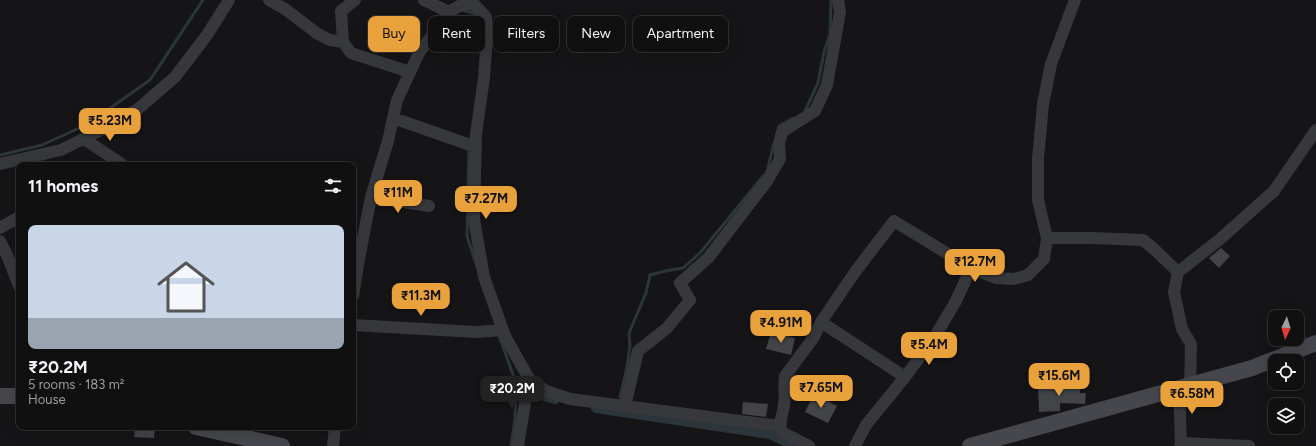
<!DOCTYPE html>
<meta charset="utf-8">
<style>
:root{--surface:#101011;--page:#19191a;--text:#f1f3f6;--muted:#9c9d9f;--line:#303031;--accent:#e9a23b}
body{margin:0;font-family:Figtree,sans-serif;background:var(--page);color:var(--text);height:100vh;display:flex;flex-direction:column;font-size:15px;white-space:nowrap}
*{box-sizing:border-box;margin:0}
p{font-size:13px;color:var(--muted)}
.icon{flex:none;width:22px;height:22px;fill:none;stroke:currentColor;stroke-width:2;stroke-linecap:round;stroke-linejoin:round}
.map{position:relative;flex:1;overflow:hidden}
.side{position:absolute;left:16px;top:162px;width:340px;height:268px;display:flex;flex-direction:column;background:var(--surface);border-radius:8px;box-shadow:0 4px 16px #0002,0 0 0 1px var(--line)}
.side>*{flex:none}
.guide{position:absolute;left:368px;top:16px;width:380px;height:36px;display:flex;gap:8px}
.needle{width:26px;rotate:184deg}
.buttons{position:absolute;left:1268px;top:310px;display:grid;gap:8px}
.buttons a{display:grid;place-items:center;width:36px;height:36px;border-radius:8px;background:var(--surface);box-shadow:0 4px 16px #0002,0 0 0 1px var(--line);font-size:20px}
.price{position:absolute;translate:-50% -34px;padding:0 9px;border-radius:8px;background:var(--accent);color:#111;font-size:13px;line-height:26px;filter:drop-shadow(0 1px 2px #0008)}
.price::after{content:'';position:absolute;left:50%;top:24px;width:12px;height:9px;margin-left:-6px;background:inherit;clip-path:polygon(0 0,100% 0,50% 100%)}
.price.current{background:#222;color:#fff}
ul{padding:0;list-style:none}
li{display:grid;align-content:center;gap:8px;height:212px;padding:0 12px}
li span{display:grid;place-items:center;height:124px;border-radius:8px;color:#555}
li>.icon{margin-inline-start:auto}
span .icon{width:72px;height:72px;fill:#fffc;stroke-width:1}
li b{font-size:17px}
h2{display:flex;justify-content:space-between;align-items:center;height:48px;padding:0 12px;font-size:17px}
.pill{padding:0 14px;border-radius:8px;background:var(--surface);box-shadow:0 4px 16px #0002,0 0 0 1px var(--line);font-size:14px;line-height:36px}
.pill.current{background:var(--accent);color:#111}
.map>svg:first-child{display:block}
</style>
<div class="map">
<svg width="1316" height="446" viewBox="0 0 1316 446">
<rect width="100%" height="100%" fill="#151517"/>
<g fill="none" stroke-linecap="round" stroke-linejoin="round">
<!-- stream -->
<path stroke="#2c353a" stroke-width="3" d="M462,10L477,14L481,30
M805,111L818,83L824,52L830,34L831,0
M778,130L779,126L793,118
M469,148L467,236L477,267
M0,155L42,145L86,125L150,80L203,0
M767,171L774,143
M498,333L516,383L515,420L511,446
M620,397L627,367L630,346L629,333L646,293L650,275L665,271L683,268L700,253L764,175"/>
<!-- canal -->
<path stroke="#2c353a" stroke-width="10" d="M516,392H522
M532,392L555,399
M596,408L770,434L795,446"/>
</g>
<!-- building -->
<path fill="#424447" d="M1221,248L1230,256L1219,268L1209,258Z
M771,332L795,338L791,355L766,349Z
M1059,385L1080,387V393H1086L1085,404L1060,403V411L1039,412L1038,386Z
M814,394L837,406L828,423L805,412Z
M743,402L768,404L766,417L742,414Z
M135,427H155L154,438L134,437Z"/>
<g fill="none" stroke-linecap="round" stroke-linejoin="round">
<!-- minor -->
<path stroke="#37383c" stroke-width="12" d="M269,0L285,9L318,34L330,40L343,42L351,53L410,72
M424,0L449,12
M343,42L341,11L355,0
M393,118L476,147
M84,139L123,165
M0,164L61,150L97,132L138,109L175,77L207,35L229,0
M371,197L429,206
M0,228L19,217
M1047,238L1038,200V159L1043,104L1051,64L1075,0
M0,241L7,255L19,286
M1178,272L1219,240L1274,191L1316,130
M353,296L359,259L371,197L388,141L397,100L419,53L449,12L461,5L474,4L486,17L487,36L484,78L476,134L474,219L484,277L505,336L529,379L546,391L570,399L780,426
M821,322L905,377
M353,325L476,332L503,330
M1179,388L1181,443
M625,406L638,351L667,328L690,300L680,283L709,257L767,181L780,159L779,144L782,132L815,111L827,85L840,12L838,0
M333,446L335,427
M518,446L529,379
M809,446L782,432C778,422 783,415 784,405C786,395 783,386 785,376L814,337L821,322L855,272L894,221L971,268L996,278L1014,279L1028,275L1044,259L1047,238H1091L1143,240L1154,249L1178,272L1174,292L1182,329L1191,344L1190,385
M855,446L866,425L905,377L934,338L956,301L971,268
M1180,446L1181,443L1249,446"/>
<!-- secondary -->
<path stroke="#45474c" stroke-width="16" d="M0,396H19
M196,427L282,446
M970,446L1252,368L1316,343"/>
</g>
</svg>
<div class="buttons">
<a><svg class="needle" viewBox="-14 -14 28 28"><path d="M0-13l5 13h-10z" fill="#e53935"/><path d="M0 13l5-13h-10z" fill="#9c9d9f"/></svg></a>
<a><svg class="icon" aria-label="locate" viewBox="0 0 24 24"><circle cx="12" cy="12" r="6"/><path d="M12 2v4M12 18v4M2 12h4M18 12h4"/></svg></a>
<a><svg class="icon" aria-label="layers" viewBox="0 0 24 24"><path d="M12 4l9 5-9 5-9-5zM3 14l9 5 9-5"/></svg></a>
</div>
<b class="price" style="left:110px;top:142px">₹5.23M</b>
<b class="price" style="left:398px;top:214px">₹11M</b>
<b class="price" style="left:486px;top:220px">₹7.27M</b>
<b class="price" style="left:975px;top:283px">₹12.7M</b>
<b class="price" style="left:421px;top:317px">₹11.3M</b>
<b class="price" style="left:781px;top:344px">₹4.91M</b>
<b class="price" style="left:929px;top:366px">₹5.4M</b>
<b class="price" style="left:1059px;top:397px">₹15.6M</b>
<b class="price" style="left:821px;top:409px">₹7.65M</b>
<b class="price current" style="left:512px;top:410px">₹20.2M</b>
<b class="price" style="left:1192px;top:415px">₹6.58M</b>
<div class="guide">
<a class="pill current">Buy</a>
<a class="pill">Rent</a>
<a class="pill">Filters</a>
<a class="pill">New</a>
<a class="pill">Apartment</a>
</div>
<section class="side">
<h2>11 homes<svg class="icon" aria-label="filters" viewBox="0 0 24 24"><path d="M4 7h16M4 17h16"/><circle cx="9" cy="7" r="2"/><circle cx="15" cy="17" r="2"/></svg></h2>
<ul>
<li><span style="background:linear-gradient(#c9d6e8 75%,#9aa5b1 0)"><svg class="icon" aria-label="home" viewBox="0 0 24 24"><path d="M3 11l9-7 9 7M6 9v11h12V9"/></svg></span><div><b>₹20.2M</b><p>5 rooms · 183 m²</p><p>House</p></div></li>
</ul>
</section>
</div>
